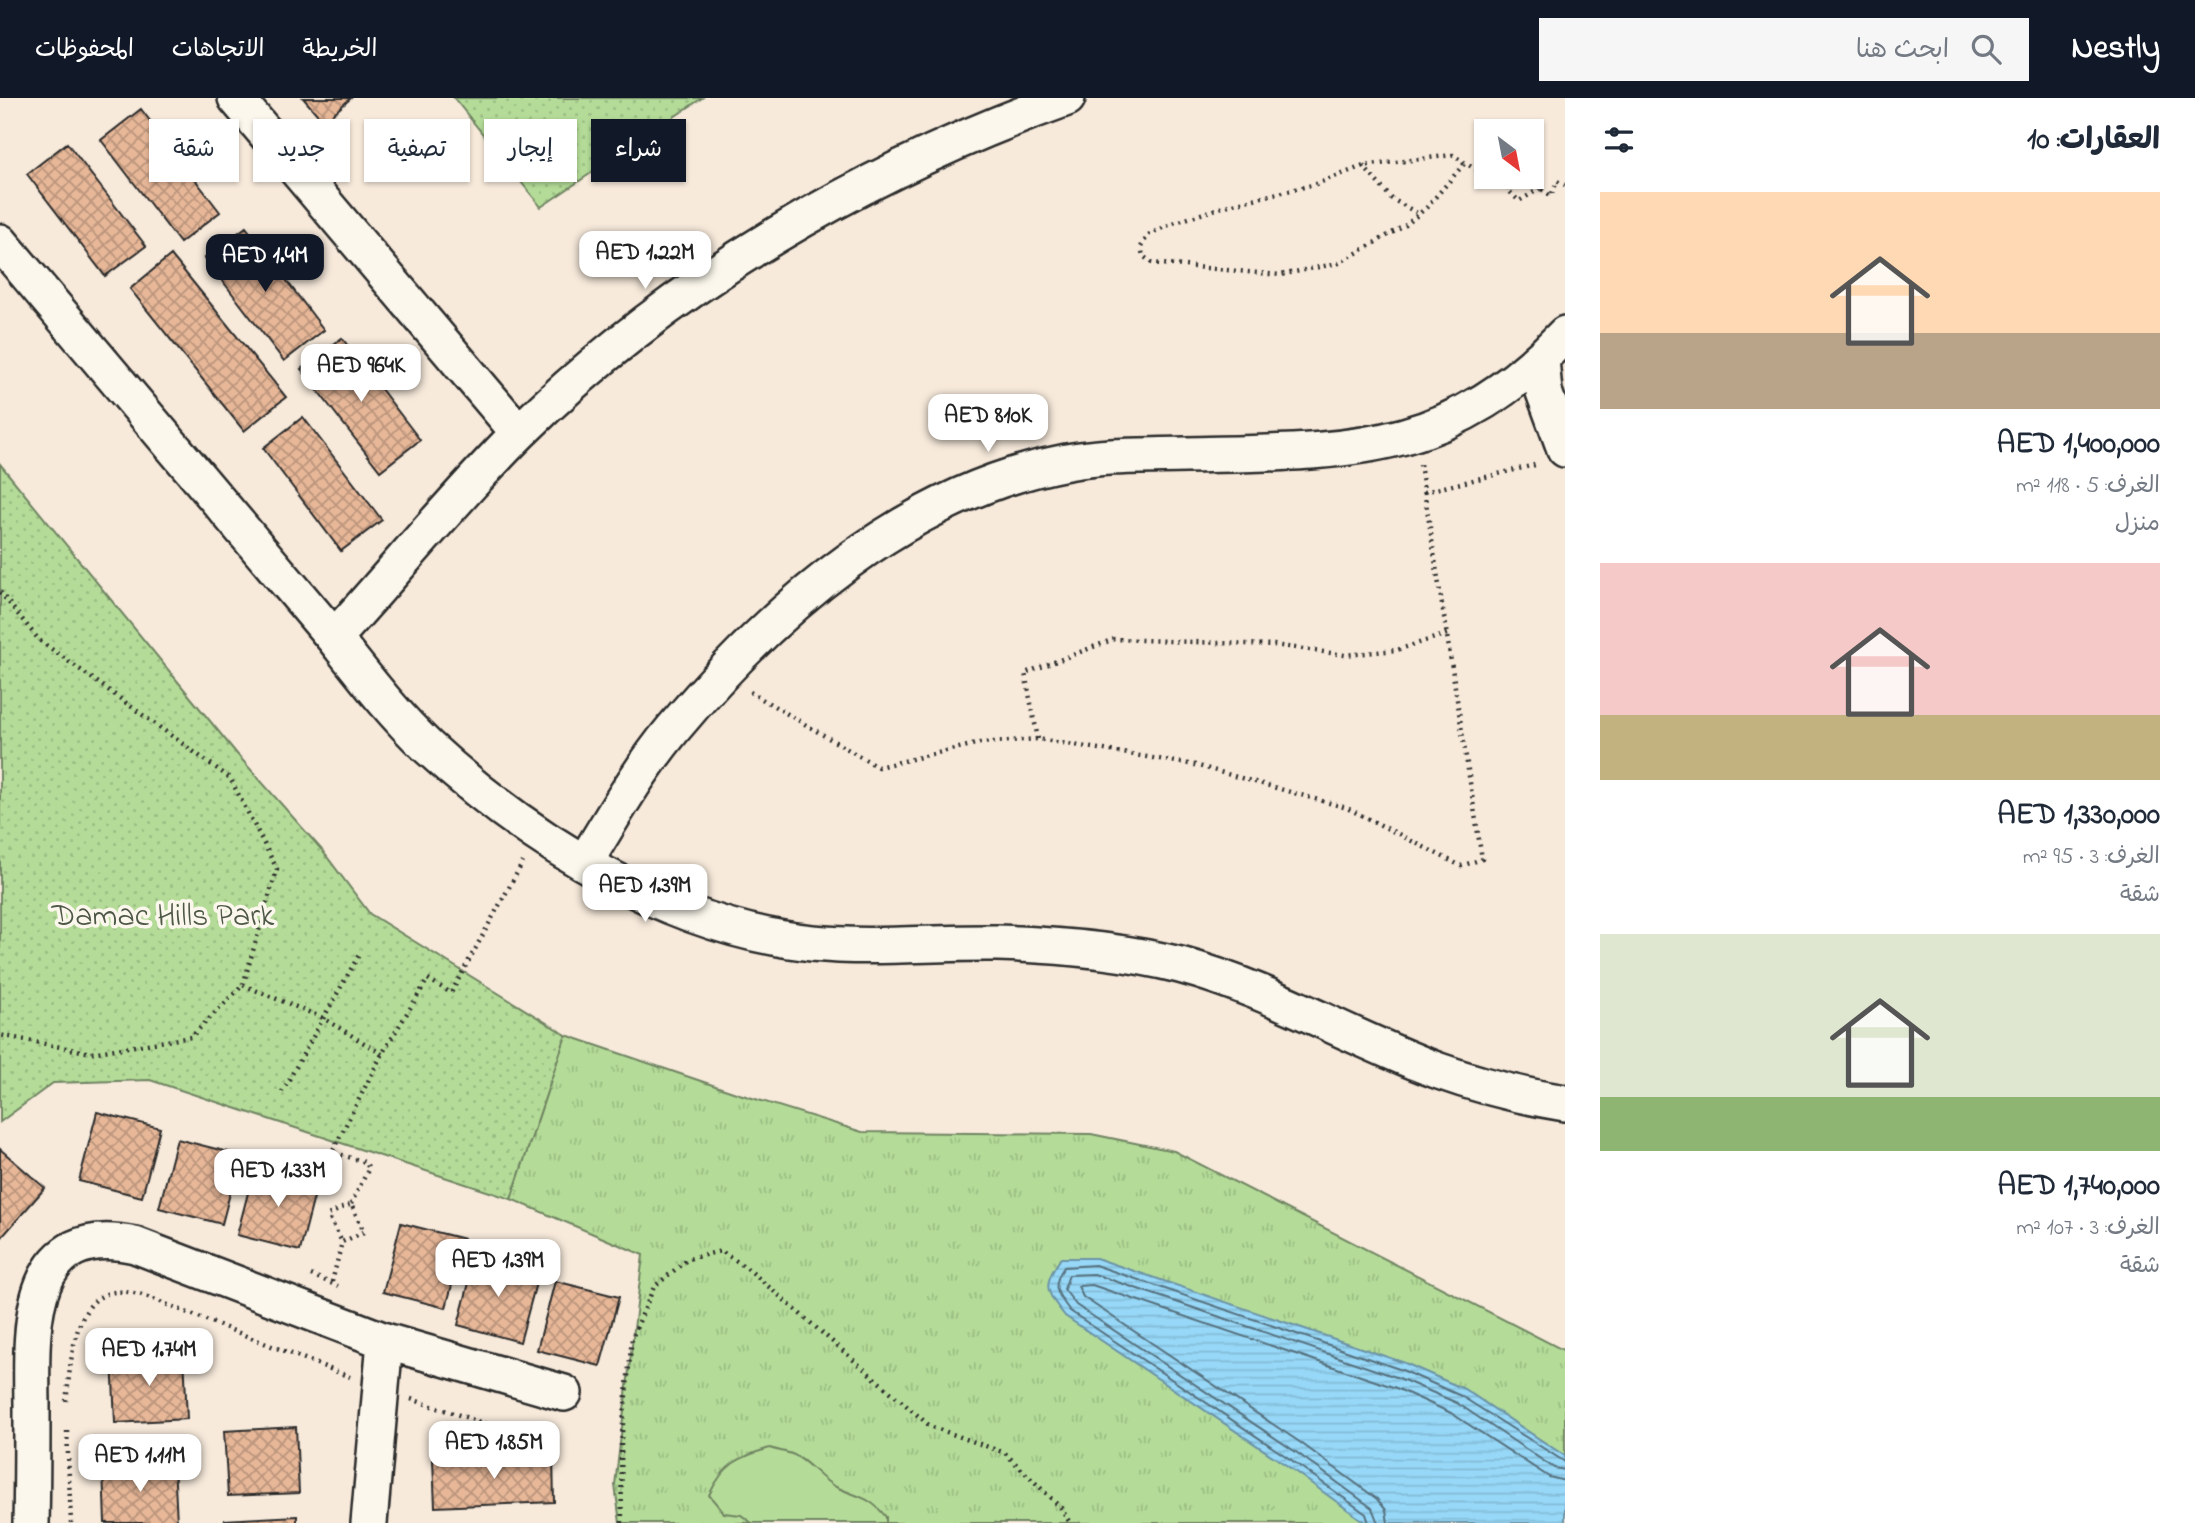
<!DOCTYPE html>
<html lang="ar">
<meta charset="utf-8">
<style>
:root{--surface:#fff;--page:#f6f6f7;--text:#1f2937;--muted:#747a83;--accent:#111827}
body{margin:0;font-family:"Indie Flower","Playpen Sans Arabic",sans-serif;background:var(--page);color:var(--text);direction:rtl;height:100vh;display:flex;flex-direction:column;font-size:26px;white-space:nowrap}
*{box-sizing:border-box;margin:0}
p{font-size:23px;color:var(--muted)}
.icon{flex:none;width:38px;height:38px;fill:none;stroke:currentColor;stroke-width:2;stroke-linecap:round;stroke-linejoin:round}
.map{position:relative;flex:1;overflow:hidden;direction:ltr}
.sheet{display:flex;flex-direction:column;background:var(--surface);width:630px}
.sheet>*{flex:none}
.banner{position:absolute;left:21px;top:21px;width:665px;height:63px;direction:rtl;display:flex;gap:14px}
.needle{width:46px;rotate:148deg}
.controls{position:absolute;left:1474px;top:21px;display:grid;gap:14px}
.controls a{display:grid;place-items:center;width:70px;height:70px;border-radius:0px;background:var(--surface);box-shadow:0 2px 5px #0004;font-size:35px}
.price{position:absolute;translate:-50% -60px;padding:0 16px;border-radius:14px;background:#fff;color:#222;font-size:23px;line-height:46px;filter:drop-shadow(0 2px 4px #0008)}
.price::after{content:'';position:absolute;left:50%;top:42px;width:21px;height:16px;margin-left:-10px;background:inherit;clip-path:polygon(0 0,100% 0,50% 100%)}
.price.selected{background:var(--accent);color:#fff}
ul{padding:0;list-style:none}
li{display:grid;align-content:center;gap:14px;height:371px;padding:0 35px}
li span{display:grid;place-items:center;height:217px;border-radius:0px;color:#555}
li>.icon{margin-inline-start:auto}
span .icon{width:126px;height:126px;fill:#fffc;stroke-width:1}
li b{font-size:30px}
h2{display:flex;justify-content:space-between;align-items:center;height:84px;padding:0 35px;font-size:30px}
.chip{padding:0 24px;border-radius:0px;background:var(--surface);box-shadow:0 2px 5px #0004;font-size:24px;line-height:63px}
.chip.selected{background:var(--accent);color:#fff}
header{display:flex;align-items:center;gap:42px;box-sizing:border-box;height:98px;padding:0 35px;background:var(--accent);color:#fff}
header strong{font-size:33px}
nav{display:flex;gap:38px;margin-inline-start:auto;font-size:24px}
.search{width:490px;height:63px;background:var(--page);display:flex;align-items:center;gap:18px;box-sizing:border-box;padding:0 24px;border-radius:0px;color:var(--muted);font-size:26px}
main{display:flex;flex:1;min-height:0}
.map>svg:first-child{display:block}
</style>
<header>
<strong>Nestly</strong>
<div class="search"><svg class="icon" aria-label="search" viewBox="0 0 24 24"><circle cx="10" cy="10" r="6"/><path d="M15 15l6 6"/></svg>ابحث هنا</div>
<nav><a>الخريطة</a><a>الاتجاهات</a><a>المحفوظات</a></nav>
</header>
<main>
<section class="sheet">
<h2>العقارات: 10<svg class="icon" aria-label="filters" viewBox="0 0 24 24"><path d="M4 7h16M4 17h16"/><circle cx="9" cy="7" r="2"/><circle cx="15" cy="17" r="2"/></svg></h2>
<ul>
<li><span style="background:linear-gradient(#ffd9b3 65%,#b9a48a 0)"><svg class="icon" aria-label="home" viewBox="0 0 24 24"><path d="M3 11l9-7 9 7M6 9v11h12V9"/></svg></span><div><b>AED 1,400,000</b><p>الغرف: 5 · 118 m²</p><p>منزل</p></div></li>
<li><span style="background:linear-gradient(#f6c9c9 70%,#c2b280 0)"><svg class="icon" aria-label="home" viewBox="0 0 24 24"><path d="M3 11l9-7 9 7M6 9v11h12V9"/></svg></span><div><b>AED 1,330,000</b><p>الغرف: 3 · 95 m²</p><p>شقة</p></div></li>
<li><span style="background:linear-gradient(#dfe7d0 75%,#8fb573 0)"><svg class="icon" aria-label="home" viewBox="0 0 24 24"><path d="M3 11l9-7 9 7M6 9v11h12V9"/></svg></span><div><b>AED 1,740,000</b><p>الغرف: 3 · 107 m²</p><p>شقة</p></div></li>
</ul>
</section>
<div class="map">
<svg width="1565" height="1425" viewBox="0 0 1565 1425">
<defs>
<pattern id="grass-tufts" width="24" height="20" patternUnits="userSpaceOnUse" patternTransform="scale(1.75)"><rect width="24" height="20" fill="#b4dc98"/><path d="M3 7l-1-3M5 7V3M7 7l1-3M15 17l-1-3M17 17v-4M19 17l1-3" fill="none" stroke="#9bbd83"/></pattern>
<pattern id="park-dots" width="8" height="8" patternUnits="userSpaceOnUse" patternTransform="scale(1.75)"><rect width="8" height="8" fill="#b4dc98"/><path d="M2 2h.1M6 6h.1" fill="none" stroke="#9bbd83" stroke-width="1.8" stroke-linecap="round"/></pattern>
<pattern id="water-rules" width="6" height="5" patternUnits="userSpaceOnUse" patternTransform="scale(1.75)"><rect width="6" height="5" fill="#97d8f8"/><path d="M0 2.5h6" fill="none" stroke="#82bad5"/></pattern>
<pattern id="building-cross-hatch" width="8" height="8" patternUnits="userSpaceOnUse" patternTransform="scale(1.75)"><rect width="8" height="8" fill="#e7b798"/><path d="M0 0l8 8M0 8l8-8" fill="none" stroke="#bb957c"/></pattern>
</defs>
<rect width="100%" height="100%" fill="#f7eadb"/>
<filter id="ink" filterUnits="userSpaceOnUse"><feTurbulence type="fractalNoise" baseFrequency=".0143" numOctaves="2"/><feDisplacementMap in="SourceGraphic" scale="14" xChannelSelector="R" yChannelSelector="G"/><feConvolveMatrix kernelMatrix="1 2 1 2 8 2 1 2 1" color-interpolation-filters="sRGB"/></filter>
<g filter="url(#ink)">
<!-- grass -->
<path fill="url(#grass-tufts)" stroke="#708462" stroke-width="2" d="M566,937L736,995L862,1034L1091,1036L1174,1053L1565,1253V1425H620L615,1387L643,1157L511,1101Z"/>
<!-- park -->
<path fill="url(#park-dots)" stroke="#708462" stroke-width="2" d="M454,0H702L541,109Z
M0,366L237,656L321,751L370,816L566,937L511,1101L150,982L53,985L0,1024Z"/>
<!-- pitch -->
<path fill="#b4dc98" stroke="#708462" stroke-width="2" d="M770,1350C778,1353 789,1354 796,1358C811,1366 820,1381 836,1389C859,1400 868,1397 886,1419V1425H752L741,1417L724,1415L709,1397C724,1366 738,1359 770,1350Z"/>
<!-- water -->
<path fill="url(#water-rules)" stroke="#6c93a6" stroke-width="2" d="M1061,1160H1096L1405,1265L1464,1291L1565,1358V1425H1366L1286,1367L1065,1218C1045,1192 1042,1188 1061,1160Z"/>
<g fill="none" stroke-linecap="round" stroke-linejoin="round">
<!-- shore -->
<path stroke="#56707d" stroke-width="2" d="M1369,1425L1366,1416L1290,1361L1070,1213C1056,1195 1051,1188 1064,1169L1095,1167L1402,1272L1461,1298L1565,1364
M1378,1425L1372,1410L1296,1354L1076,1207L1064,1191L1069,1177L1094,1176L1399,1280L1457,1305L1554,1370L1565,1372
M1388,1425L1386,1412L1377,1401L1301,1345L1083,1199L1078,1188L1092,1187L1396,1290L1451,1315L1549,1379L1565,1383"/>
</g>
<!-- building -->
<path fill="url(#building-cross-hatch)" stroke="#2b2b2b" stroke-width="2" d="M303,0H351L324,24Z
M141,11L220,114L180,145L101,42Z
M67,45L146,148L105,178L27,76Z
M246,129L324,232L284,263L205,160Z
M171,157L286,299L244,333L130,191Z
M342,240L420,342L380,373L301,271Z
M303,319L382,422L341,453L263,350Z
M97,1014L160,1030L142,1099L79,1083Z
M177,1041L240,1057L222,1126L159,1110Z
M0,1051L45,1090L2,1139L0,1137Z
M255,1068L318,1084L300,1153L237,1137Z
M401,1125L464,1141L446,1210L383,1194Z
M476,1158L539,1174L520,1244L458,1227Z
M555,1183L619,1199L600,1268L537,1252Z
M184,1256L187,1321L115,1325L112,1259Z
M296,1329L299,1395L228,1398L224,1333Z
M553,1358L554,1404L435,1409L433,1362Z
M174,1365L177,1425H105L103,1369Z
M297,1418V1425H226L225,1422Z"/>
<g fill="none" stroke-linecap="round" stroke-linejoin="round">
<defs>
<path id="street" d="M236,0L519,335
M0,144L334,540C364,578 393,616 428,649C531,744 670,830 812,845C874,851 935,844 997,845C1058,847 1121,852 1180,867C1270,891 1352,941 1439,973C1481,988 1522,998 1565,1005
M1541,261L1544,294L1565,351
M334,540C396,472 454,400 519,335C671,184 866,72 1067,0
M585,764C613,718 639,672 673,631C774,510 909,393 1067,364C1106,357 1147,358 1186,357C1345,353 1447,360 1565,236
M31,1425C32,1385 32,1346 32,1306C31,1232 25,1123 135,1147L385,1243L564,1295
M369,1425L385,1243"/>
</defs>
<!-- street casing -->
<use href="#street" stroke="#2b2b2b" stroke-width="40"/>
<!-- path -->
<path stroke="#2b2b2b" stroke-width="4.5" stroke-dasharray="2 5" stroke-linecap="butt" d="M1464,66L1427,109L1406,127L1339,165L1280,177L1152,165L1143,158L1141,149L1148,137L1173,125L1229,107L1316,86L1363,68L1453,57L1486,78
M1363,68L1392,101L1419,116
M1487,79L1506,90
M1525,79L1506,90L1519,103L1541,90
M1525,79L1551,98L1557,83L1565,87
M1424,394L1539,366
M0,494L39,542L230,680L277,771L243,887L191,939L91,955L0,937
M750,594L878,669L980,645L1038,641L1195,667L1347,710L1461,768L1482,761L1420,366
M1038,641L1025,575L1114,541L1274,547L1345,557L1397,552L1447,536
M243,887L323,920L382,956
M282,994L360,855
M351,1106L369,1070L365,1064L332,1054L382,956L428,881L451,895L523,764
M311,1177L338,1188
M332,1184L342,1144L364,1134L351,1106L328,1117L342,1144
M411,1301L546,1346
M66,1303C73,1253 73,1172 148,1199L350,1279
M67,1333L71,1425
M622,1425L621,1345L632,1240L654,1189L688,1161L721,1153L747,1170L930,1328L1005,1355L1061,1410L1070,1425"/>
<!-- street -->
<use href="#street" stroke="#fbf7ec" stroke-width="35"/>
</g>
</g>
<g text-anchor="middle" dominant-baseline="central" stroke-width="7" stroke-linejoin="round" paint-order="stroke">
<!-- park labels -->
<g font-size="32" fill="#4d5746" stroke="#fbf7ec">
<text x="163" y="819">Damac Hills Park</text>
</g>
</g>
</svg>
<div class="controls">
<a><svg class="needle" viewBox="-14 -14 28 28"><path d="M0-13l5 13h-10z" fill="#e53935"/><path d="M0 13l5-13h-10z" fill="#747a83"/></svg></a>
</div>
<b class="price" style="left:645px;top:193px">AED 1.22M</b>
<b class="price selected" style="left:265px;top:196px">AED 1.4M</b>
<b class="price" style="left:361px;top:306px">AED 964K</b>
<b class="price" style="left:988px;top:356px">AED 810K</b>
<b class="price" style="left:645px;top:826px">AED 1.39M</b>
<b class="price" style="left:278px;top:1111px">AED 1.33M</b>
<b class="price" style="left:498px;top:1201px">AED 1.39M</b>
<b class="price" style="left:149px;top:1290px">AED 1.74M</b>
<b class="price" style="left:494px;top:1383px">AED 1.85M</b>
<b class="price" style="left:140px;top:1396px">AED 1.11M</b>
<div class="banner">
<a class="chip selected">شراء</a>
<a class="chip">إيجار</a>
<a class="chip">تصفية</a>
<a class="chip">جديد</a>
<a class="chip">شقة</a>
</div>
</div>
</main>
